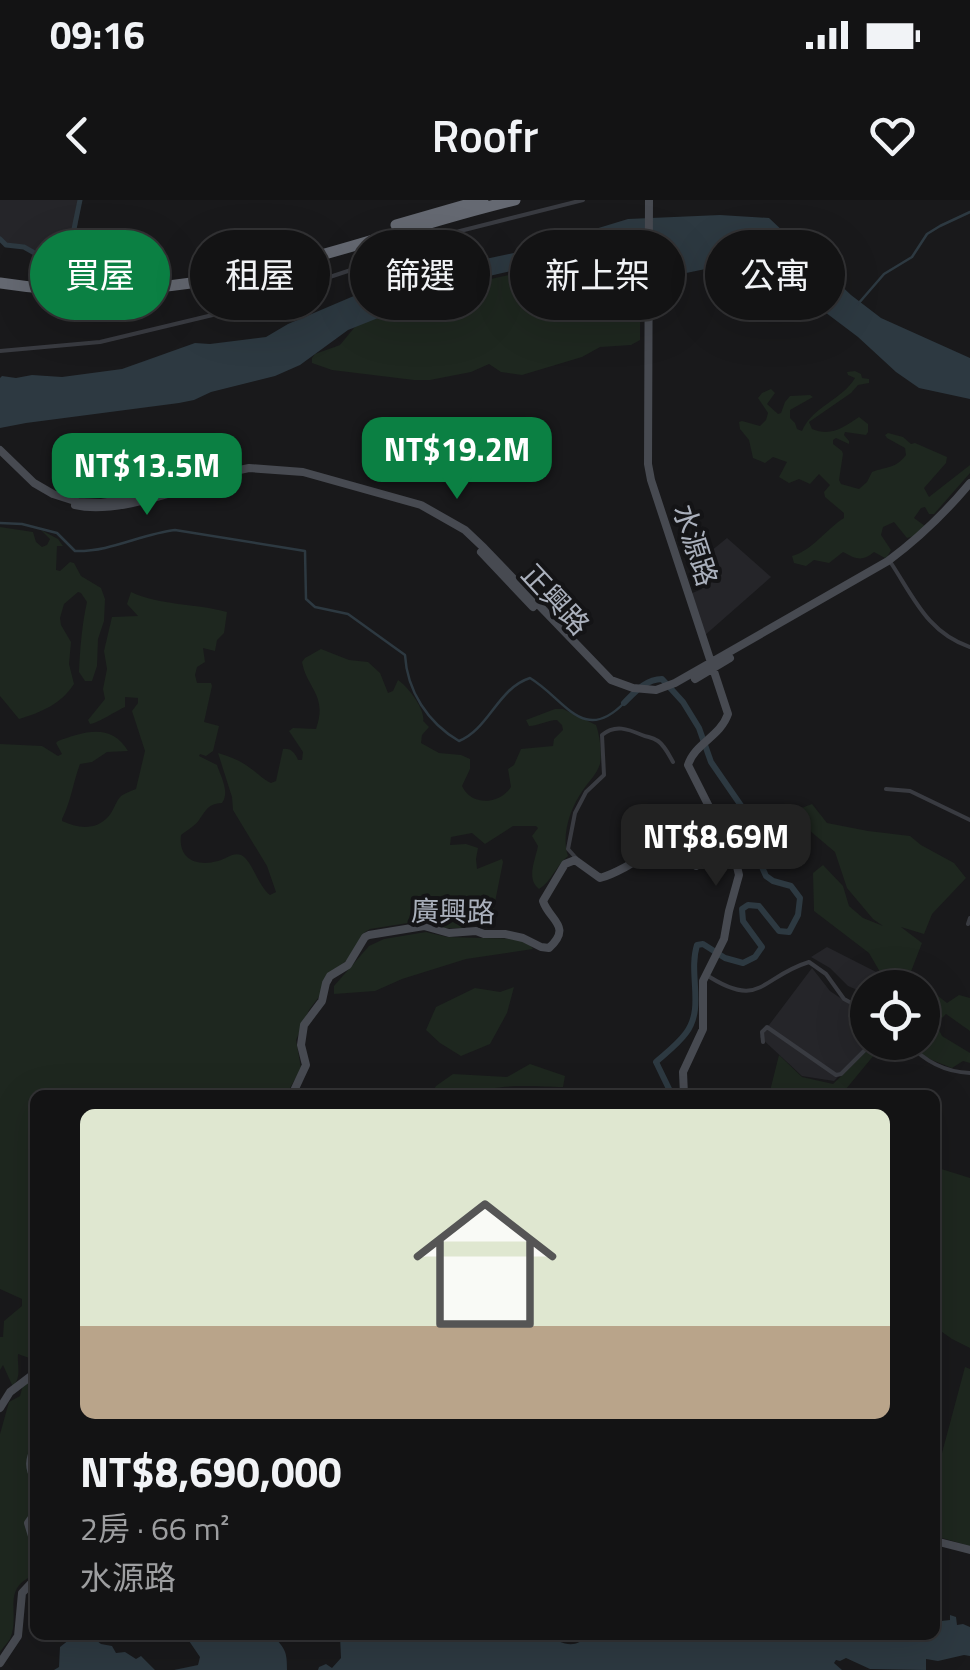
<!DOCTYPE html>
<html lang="zh-TW">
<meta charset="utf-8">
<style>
:root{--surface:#131314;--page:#1c1c1d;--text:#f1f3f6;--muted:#9d9ea0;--line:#323234;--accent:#0b8043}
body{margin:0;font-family:"Titillium Web","Noto Sans TC",sans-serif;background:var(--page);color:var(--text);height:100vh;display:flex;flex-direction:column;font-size:38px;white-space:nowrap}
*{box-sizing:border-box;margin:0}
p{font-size:32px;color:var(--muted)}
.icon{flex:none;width:55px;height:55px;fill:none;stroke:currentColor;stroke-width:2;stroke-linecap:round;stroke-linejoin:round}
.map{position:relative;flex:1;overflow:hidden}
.drawer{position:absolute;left:30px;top:890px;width:910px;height:550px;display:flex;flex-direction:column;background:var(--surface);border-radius:15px;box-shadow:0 10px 40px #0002,0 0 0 2px var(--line)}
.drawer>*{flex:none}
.guide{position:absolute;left:30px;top:30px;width:910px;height:90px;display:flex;gap:20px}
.fabs{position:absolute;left:850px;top:770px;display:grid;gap:20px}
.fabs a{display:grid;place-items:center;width:90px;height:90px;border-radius:50%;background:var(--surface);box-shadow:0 10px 40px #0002,0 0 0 2px var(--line);font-size:50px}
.price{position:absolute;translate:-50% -85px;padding:0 22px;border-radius:20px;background:var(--accent);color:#fff;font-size:32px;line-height:65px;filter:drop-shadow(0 2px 5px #0008)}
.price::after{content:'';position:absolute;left:50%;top:60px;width:30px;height:22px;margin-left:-15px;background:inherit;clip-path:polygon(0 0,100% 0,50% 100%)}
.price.on{background:#222;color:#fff}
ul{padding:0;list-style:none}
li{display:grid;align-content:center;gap:20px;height:530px;padding:0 50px}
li+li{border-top:2px solid var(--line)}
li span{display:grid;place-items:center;height:310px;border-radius:15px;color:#555}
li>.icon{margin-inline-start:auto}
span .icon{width:180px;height:180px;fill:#fffc;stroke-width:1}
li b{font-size:42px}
.pill{padding:0 35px;border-radius:45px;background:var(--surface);box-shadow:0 10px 40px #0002,0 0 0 2px var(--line);font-size:35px;line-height:90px}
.pill.on{background:var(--accent);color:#fff}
.status{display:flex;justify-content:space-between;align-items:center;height:70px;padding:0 50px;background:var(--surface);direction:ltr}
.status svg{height:28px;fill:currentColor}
header{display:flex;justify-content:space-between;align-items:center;height:130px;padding:0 50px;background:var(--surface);font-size:45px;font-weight:600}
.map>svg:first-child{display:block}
</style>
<div class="status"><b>09:16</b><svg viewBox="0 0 49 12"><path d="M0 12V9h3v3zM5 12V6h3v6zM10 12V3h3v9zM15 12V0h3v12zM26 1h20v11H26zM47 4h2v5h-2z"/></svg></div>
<header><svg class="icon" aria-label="back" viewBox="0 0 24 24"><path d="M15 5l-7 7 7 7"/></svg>Roofr<svg class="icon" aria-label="heart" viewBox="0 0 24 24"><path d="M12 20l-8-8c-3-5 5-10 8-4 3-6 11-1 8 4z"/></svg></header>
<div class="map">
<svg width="970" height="1470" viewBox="0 0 970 1470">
<rect width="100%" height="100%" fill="#19191b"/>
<!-- built -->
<path fill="#252529" d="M0,0H81L75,41L58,65L25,45L5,43L0,37Z
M727,338L771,377L704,436L690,394L702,389L694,365Z
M827,747L890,779L886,787L868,788L867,794L848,786L830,768L811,757Z
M812,768L830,791L867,816L868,842L872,843L834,881L802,876L760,837Z"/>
<!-- green -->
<path fill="#1e271f" d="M569,68C586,71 592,81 604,91L614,88H640V140L631,145L600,147L582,157L522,175L501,172L489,164L471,172L430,180H414L332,170L312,163V158L315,154L340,145L359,122C428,97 495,70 569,68Z
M855,171L861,174L862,178L869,179V183L858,185L851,193L809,222L812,229C831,237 844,227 859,217L868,224V232L866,235L845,232L844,235L849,241V244L836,238L833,240V244L842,251L843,254L839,280L841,284L859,289L867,282L872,272C888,266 895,269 906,255L905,248L887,238L885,235L888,233L903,237L911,244L915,243L947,257L946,263L924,288L929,297L970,265V273L934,314H929L925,307L921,308L914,318L925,326L914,336L907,338L894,322L883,327L881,335L891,350L887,357L885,358L874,352C862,362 856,359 843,352L829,363L814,360L806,366L794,363L792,356C813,350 825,330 844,318V313L825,297L824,292L830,285L819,274L810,284L799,279L789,283L779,277L787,262L773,257L765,263L753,258L749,240L740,229L739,222L742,221L760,226L766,220L768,213L758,198L762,193L771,189L775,193L767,204L778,214L781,213L785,202L790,196L810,195L813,197L790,210V218L795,223L797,229L802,231C812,207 843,199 855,178L848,175L847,172Z
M0,327L33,332L36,342L42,347L47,345L50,339L41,330L58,339L63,346H57L56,370L60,371L70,362L74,363L81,376L101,388L105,399L104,421L98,439L97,466L92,481H85L79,472C80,449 82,424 87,402L81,393L78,392L64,404L60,418L61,425L71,442L69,464L74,484C61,504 42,512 19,519L0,496Z
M131,392C161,406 195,403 227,412L224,433L217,440L215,451L203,448L205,462L197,467L195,475L197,483H211L212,486L204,522L219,526L213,551L206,556L200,554L199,556L217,565C221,577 230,592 222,603C208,604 207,609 199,620C195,626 187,630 181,635C178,659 196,667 218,661C226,659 233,652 241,655C252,660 258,686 270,695L276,692L267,666L233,610L232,597L218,553C230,557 240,560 250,568C258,573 262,579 271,583L276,581L283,549C291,548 295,553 298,560H302L303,552L289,531L293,528L316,529C328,495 307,489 302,462L305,458L321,449L349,460L368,462L380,473L388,493L393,491L398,480C407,486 419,502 422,512C426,526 419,516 429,527L422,535L421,543L439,553L461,555L470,559V569L462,586C471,606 499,605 511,587L508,569L514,565L521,549L553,546L554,539L563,530L562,525L557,520C547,520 539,526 529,526L526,520L555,509H563L596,525C600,536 602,553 600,564C597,574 589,581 583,590C570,608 561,636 568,656C555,667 551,682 539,689C526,679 535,661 538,646L532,636L538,628L536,626H513L485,644L472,633L451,637L450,645L466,644L478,648L476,659L477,669L502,659L503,662L494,707L495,726L476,724L460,728H444L420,721L370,729L365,732L350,758L327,776L321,794L309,810L296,840L301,868L290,888L288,895H35V1160L18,1154C17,1167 22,1175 13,1187L3,1165L0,1170V1137H3L4,1121L22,1106V1099L0,1089V544L42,546L58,556L62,554L56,543L58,541C83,532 111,522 128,551L107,552L92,562L80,564C73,583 71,601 62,619V621C77,628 95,631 108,617C114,611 115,602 121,596C125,593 131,591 136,589L145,551L132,511L138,503V498L125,497V507C116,511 98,523 90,524L88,520L105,499L103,489L107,469L104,451L112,417L138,416L127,404Z
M812,604L827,623L868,631L910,636L921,645L954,663L966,678L932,714L924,734L901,727L922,743L910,774L947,803L959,795L970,798V831L946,814L936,824L942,836L970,853V863L963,861L952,868L922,856L910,843L922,842V788L891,787L894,781L892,776L880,772L869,753L814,711L813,673L823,665L843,686L849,706L863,718L883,726L873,719L847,688L835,652L803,625L799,609Z
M426,732L447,737L520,739L530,745L533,749L466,759L402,779L375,791L334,794V786L369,746L384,739Z
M514,787L507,813L490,844L461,856L440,843L426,830L436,807L475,788L500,792Z
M875,843H884L841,895H769L779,855L802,877L833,884Z
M530,864L565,876L563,887C538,887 495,882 474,895H430L436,886L453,874L507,877Z
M935,967L970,978V1148L952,1139L935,1127Z
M965,1167L970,1169V1346L935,1336V1270L938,1268Z
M35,1174V1248L30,1275C41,1292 34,1314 28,1332L35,1326V1339L28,1334L35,1354V1375C0,1388 21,1414 10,1439C9,1441 1,1450 0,1452V1234L9,1202L20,1196L24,1181Z"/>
<!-- water -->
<path fill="#2d3941" d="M720,15L769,18L851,95L881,118L970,158V199L919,188L896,172L858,137L809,100L749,60L633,84L565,59L476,79L348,130L300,165L275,176L211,192L194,200L179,203L26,223L0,228V178L2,176L16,178L32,175L62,177L122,169L195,143L210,144L266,137L288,124L396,78L523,51L628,19Z
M935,1409L938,1410L936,1417L941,1421L950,1420V1415L956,1417L957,1425L963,1424L970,1427V1456L964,1455L938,1461L926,1459V1470L870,1469L846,1458L840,1461L836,1460L834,1463L842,1470H318L319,1467L326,1464L332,1468L341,1458L340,1435H370L374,1438L376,1435H548C560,1444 577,1450 587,1435H935Z
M185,1435L273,1436C286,1449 287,1453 287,1470H174L198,1465L200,1457Z
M74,1436L92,1437L101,1444L112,1446L116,1453L125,1452L136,1459L141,1456L155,1470H54L59,1467L60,1447Z"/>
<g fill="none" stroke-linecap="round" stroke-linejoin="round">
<!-- stream -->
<path stroke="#2d3941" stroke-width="2.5" d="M858,104L884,74L912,57L927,34L940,26L970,12
M0,323L22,324L57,333L75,351C111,352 141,334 175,330L305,351L306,399L315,407L348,414L405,455C407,491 428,523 459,541C489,529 498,488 530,478C565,499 583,545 624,503"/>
<!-- canal -->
<path stroke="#2d3941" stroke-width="5" d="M0,39L6,45L24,47L59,67L73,48L74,29L80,0"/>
<!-- river -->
<path stroke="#2d3941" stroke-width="6" d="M624,503C635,492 646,479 662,479L683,502L699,528L711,562L742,607L749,638L766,676L773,681L791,686L800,698L798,715L789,732L779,731L759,706L748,705L742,709L743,721L762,747L755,757L743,763L725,758L703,744L697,745C688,774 705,808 686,833C678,844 666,853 656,862L672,895"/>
<!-- street -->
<path stroke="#393b41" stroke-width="4" d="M0,151L100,142L221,113L372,63L460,31L583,0
M891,363C914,398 928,433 970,447
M886,589L910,591L970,620
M576,658L568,649L575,613L586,592L604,575L602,535C615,524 628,529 642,535C649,538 651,536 658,541C665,546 669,555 673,562
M968,724L970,718
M705,774C761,811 760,777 809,762L826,774L844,799L868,812
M763,842L762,832L767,827L836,875L841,874L873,842
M907,842C924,861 944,872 970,873"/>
<!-- secondary -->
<path stroke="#474a51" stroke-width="8" d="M649,0L648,264L651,280L728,514C720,537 695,543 688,565L735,658L739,675L729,711L724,739L703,781V829L683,872L684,895
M0,250L34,283L53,294L78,302L101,303L128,299L197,279L249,268L303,272L421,305L465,330L484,348L611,480L633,488L656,490L675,483L888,361C919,338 945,313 970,283
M75,305C116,315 180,289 221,278
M481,352L533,407
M695,479L730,458
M292,895L306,865L301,845L304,825L322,801L326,783L330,776L348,765L365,737L369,735L424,726L449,733L476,731L484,734H505L523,738L541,747L549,748C573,726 549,720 543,701L565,664L575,660L600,678C611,675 641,661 646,651C650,644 648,631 649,624L656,618C676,624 691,640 691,662L696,666C709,658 707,639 722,632
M0,1208L10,1192L35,1173
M35,1248C29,1259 28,1268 35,1279
M35,1313L28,1323L35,1346
M935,1341L970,1350
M0,1463L18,1436L22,1393L35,1379"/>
<!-- highway -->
<path stroke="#656972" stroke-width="11" d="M396,25L483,0
M0,83C96,98 193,88 287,64C364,45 438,18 515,0"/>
</g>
<g text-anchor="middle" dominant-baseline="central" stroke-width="8" stroke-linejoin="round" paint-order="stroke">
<!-- street labels -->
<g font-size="28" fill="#aab0bc" stroke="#141416">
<text transform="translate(696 345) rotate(72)">水源路</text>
<text transform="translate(556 399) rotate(47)">正興路</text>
<text transform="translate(453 711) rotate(1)">廣興路</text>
</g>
</g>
</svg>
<div class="fabs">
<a><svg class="icon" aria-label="locate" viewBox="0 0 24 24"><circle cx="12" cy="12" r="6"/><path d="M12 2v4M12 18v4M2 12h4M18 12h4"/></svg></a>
</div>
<b class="price" style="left:457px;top:302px">NT$19.2M</b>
<b class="price" style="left:147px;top:318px">NT$13.5M</b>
<b class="price on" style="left:716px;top:689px">NT$8.69M</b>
<div class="guide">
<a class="pill on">買屋</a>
<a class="pill">租屋</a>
<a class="pill">篩選</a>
<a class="pill">新上架</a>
<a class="pill">公寓</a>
</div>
<section class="drawer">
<ul>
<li><span style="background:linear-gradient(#dfe7d0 70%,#b9a48a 0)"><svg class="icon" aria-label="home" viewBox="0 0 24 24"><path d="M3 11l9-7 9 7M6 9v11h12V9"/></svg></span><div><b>NT$8,690,000</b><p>2房 · 66 m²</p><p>水源路</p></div></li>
</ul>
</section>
</div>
